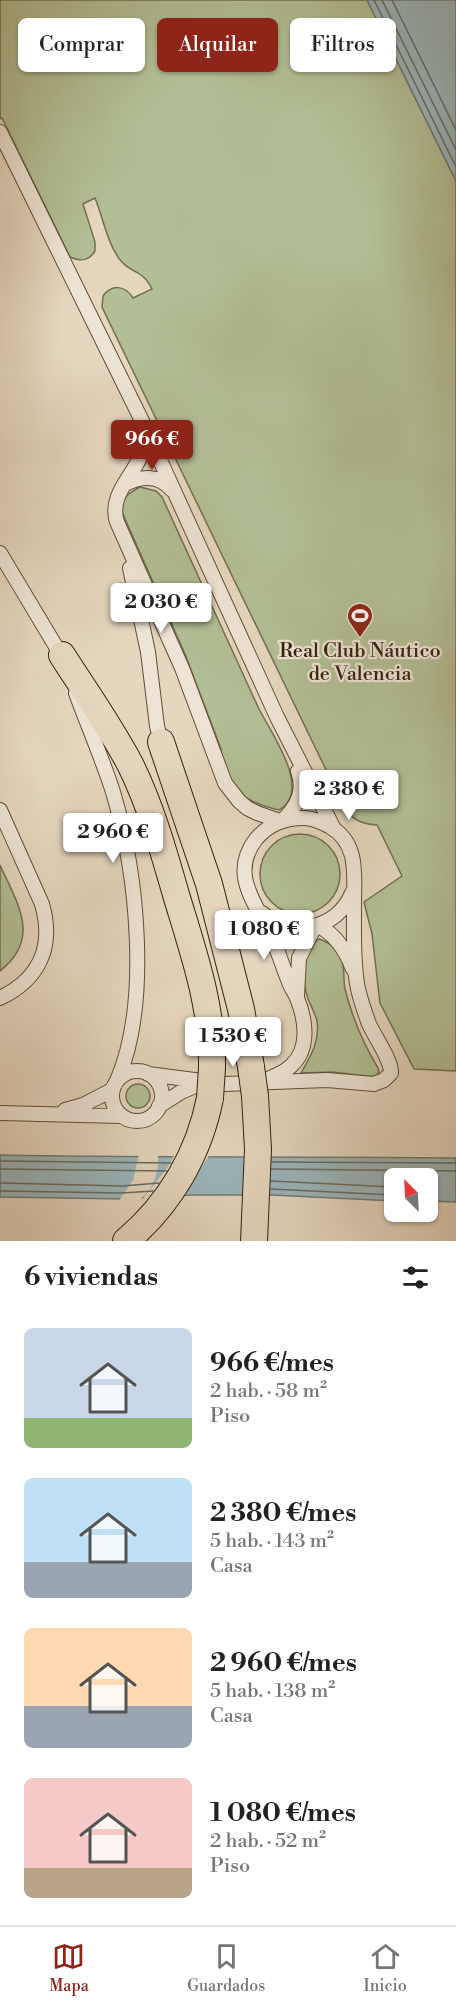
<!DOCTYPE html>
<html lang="es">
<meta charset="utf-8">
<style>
:root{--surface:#fff;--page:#f6f6f6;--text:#222;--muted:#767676;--line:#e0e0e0;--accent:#8f2418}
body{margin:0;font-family:"Libre Bodoni",serif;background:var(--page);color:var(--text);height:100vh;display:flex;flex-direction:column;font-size:22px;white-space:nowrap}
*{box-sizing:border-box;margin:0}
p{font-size:20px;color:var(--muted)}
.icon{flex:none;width:33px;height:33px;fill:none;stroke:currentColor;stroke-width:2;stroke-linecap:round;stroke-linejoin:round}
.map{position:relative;height:1241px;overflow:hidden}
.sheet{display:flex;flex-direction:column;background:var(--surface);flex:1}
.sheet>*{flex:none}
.hud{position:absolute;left:18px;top:18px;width:420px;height:54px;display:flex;gap:12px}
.needle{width:39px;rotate:336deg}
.controls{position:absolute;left:384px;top:1168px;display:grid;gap:12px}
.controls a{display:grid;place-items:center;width:54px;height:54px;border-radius:9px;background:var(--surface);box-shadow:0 2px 4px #0004;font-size:30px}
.price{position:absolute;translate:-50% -51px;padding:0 14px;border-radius:6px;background:#fff;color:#222;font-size:20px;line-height:39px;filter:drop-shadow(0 2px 3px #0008)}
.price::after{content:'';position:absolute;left:50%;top:36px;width:18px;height:14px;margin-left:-9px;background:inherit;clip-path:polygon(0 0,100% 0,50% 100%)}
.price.selected{background:var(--accent);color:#fff}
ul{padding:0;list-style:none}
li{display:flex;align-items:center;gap:18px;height:150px;padding:0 24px}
li span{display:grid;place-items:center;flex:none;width:168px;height:120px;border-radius:9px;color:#555}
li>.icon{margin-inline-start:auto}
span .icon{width:72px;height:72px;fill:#fffc;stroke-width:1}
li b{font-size:26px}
h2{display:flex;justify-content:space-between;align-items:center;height:72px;padding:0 24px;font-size:26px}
.pill{padding:0 21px;border-radius:9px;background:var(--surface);box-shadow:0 2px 4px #0004;font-size:21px;line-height:54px}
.pill.selected{background:var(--accent);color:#fff}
.dock{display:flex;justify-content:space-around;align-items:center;height:84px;border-top:2px solid var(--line);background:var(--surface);font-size:16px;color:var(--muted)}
.dock a{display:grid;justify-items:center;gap:3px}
.dock .selected{color:var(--accent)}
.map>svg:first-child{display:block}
</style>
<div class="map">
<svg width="456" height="1241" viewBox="0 0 456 1241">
<rect width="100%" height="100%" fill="#e5d6be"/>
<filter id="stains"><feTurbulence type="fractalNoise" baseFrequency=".00333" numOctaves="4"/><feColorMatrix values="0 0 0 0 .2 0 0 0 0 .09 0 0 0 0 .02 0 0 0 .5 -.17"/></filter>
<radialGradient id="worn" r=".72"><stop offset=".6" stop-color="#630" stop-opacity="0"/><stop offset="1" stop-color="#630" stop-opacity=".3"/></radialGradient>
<!-- green -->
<path fill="#b2be94" stroke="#726f50" stroke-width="1.5" d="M0,0H367L456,181V1071L414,1069L380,1003L372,934L364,902L402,876L377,825C362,824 352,820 344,807L102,307L103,296C112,284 125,285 133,298L152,289C142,269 132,274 121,261C107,244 103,217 95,198L83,204L95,242V251C89,261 81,262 70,257L2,118L0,119Z
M140,487L156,491L162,497L259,709C271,732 313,791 279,810C242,802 225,787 221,749L185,654L121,510C122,497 129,493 140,487Z
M260 874a40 40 0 1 1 80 0a40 40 0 1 1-80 0Z
M0,865C17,903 42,938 0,971Z
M319,939C330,942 338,951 342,961C345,970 343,980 345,989C352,1017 363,1043 378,1068L379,1072L375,1077L332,1072L301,1073C311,1056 320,1041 317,1021C315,1013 311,1006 308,999C302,979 299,953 319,939Z
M126 1096a12 12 0 1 1 24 0a12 12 0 1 1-24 0Z"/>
<!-- water -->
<path fill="#9bb6bc" stroke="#717a76" stroke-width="1.5" d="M367,0H456V181Z
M0,1155C152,1158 304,1156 456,1158V1202L428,1201V1179H394V1201L272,1195H191L123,1199L0,1197Z"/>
<!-- pier -->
<path fill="#e5d6be" d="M158,1154V1167L155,1179L150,1189L140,1200L118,1202L133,1180L139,1155Z
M175,1154H210L181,1199L141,1201L167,1168Z"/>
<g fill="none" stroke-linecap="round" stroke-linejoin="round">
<!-- shore -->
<path stroke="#676b64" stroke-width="1.5" d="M374,0L456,167
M382,0L456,150
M392,0L456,130
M0,1161L171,1163
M272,1162L456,1163
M0,1169L167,1171
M271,1169L456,1171
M271,1181L394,1187
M0,1183L122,1186L159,1183
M271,1189L394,1195
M0,1191L122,1193L153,1191"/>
<defs>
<path id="street" d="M0,132L144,425L277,717L334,829
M145,432C149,467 106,488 117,522L182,668L225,783L239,801L247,808L257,813L280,821
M125,484C141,476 159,474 172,490
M0,553L64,660
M130,568L148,652L157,726L161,742
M76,693C88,726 102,758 113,792C137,873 151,1002 117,1081
M0,810L42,904C54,946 40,979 0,998
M283,820C298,805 305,791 298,771
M262,913C291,939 338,929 352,893
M318,926C336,934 346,951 353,969
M297,996L299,958L315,926
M112 1096a25 25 0 1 1 50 0a25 25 0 1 1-50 0Z
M148,1074L225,1084L327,1080L374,1084L384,1080L391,1073C392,1061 375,1037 369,1024C365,1013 361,1001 358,989C353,965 354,937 354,912C353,881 362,844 329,826C321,822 313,818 304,818C284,818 269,824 256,839C230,873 254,901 269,931C277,947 282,965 289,982C291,988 295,993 297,998C306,1020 310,1049 291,1066C283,1074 272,1077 263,1081
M159,1106L181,1092L202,1083
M65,1110L83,1105L112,1090
M0,1113L121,1116"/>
<path id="highway" d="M62,655C85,691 110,726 130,764C151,806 164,853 177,898C194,954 213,1009 212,1068
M161,742L209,884L241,1009L251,1067
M126,1241C170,1204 199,1154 210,1098
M254,1241L258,1149L255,1096"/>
</defs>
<!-- street casing -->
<use href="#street" stroke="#604e38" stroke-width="16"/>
<!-- highway casing -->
<use href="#highway" stroke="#33200c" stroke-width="28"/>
<!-- street -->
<use href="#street" stroke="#eee4d5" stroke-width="14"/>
<!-- highway -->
<use href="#highway" stroke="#e5d6be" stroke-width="26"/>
<defs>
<path id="highway-bridge" d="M251,1067L255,1096
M210,1098L212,1068"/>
</defs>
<!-- highway-bridge casing -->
<use href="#highway-bridge" stroke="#33200c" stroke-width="28" stroke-linecap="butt"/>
<!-- highway-bridge -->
<use href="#highway-bridge" stroke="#e5d6be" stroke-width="26"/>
</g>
<!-- icons -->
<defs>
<symbol id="stadium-pin" viewBox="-11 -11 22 30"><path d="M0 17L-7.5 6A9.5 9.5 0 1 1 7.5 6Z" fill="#8f2418" stroke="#eee4d5"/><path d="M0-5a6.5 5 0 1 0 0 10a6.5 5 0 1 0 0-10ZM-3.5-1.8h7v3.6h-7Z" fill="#fff"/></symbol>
</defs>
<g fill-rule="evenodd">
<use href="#stadium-pin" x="345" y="601" width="30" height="40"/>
</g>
<g text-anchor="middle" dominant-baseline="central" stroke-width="4.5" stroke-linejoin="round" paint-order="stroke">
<!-- poi labels -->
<g font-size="20" fill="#33200c" stroke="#eee4d5">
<text x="360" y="651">Real Club Náutico<tspan x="360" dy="23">de Valencia</tspan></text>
</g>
</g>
<rect width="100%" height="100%" filter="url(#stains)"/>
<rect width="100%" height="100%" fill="url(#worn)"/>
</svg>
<div class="controls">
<a><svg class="needle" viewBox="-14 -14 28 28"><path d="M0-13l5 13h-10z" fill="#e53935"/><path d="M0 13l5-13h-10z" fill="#767676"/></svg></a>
</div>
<b class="price selected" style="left:152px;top:471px">966 €</b>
<b class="price" style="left:161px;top:634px">2 030 €</b>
<b class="price" style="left:349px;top:821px">2 380 €</b>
<b class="price" style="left:113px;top:864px">2 960 €</b>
<b class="price" style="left:264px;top:961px">1 080 €</b>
<b class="price" style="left:233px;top:1068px">1 530 €</b>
<div class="hud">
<a class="pill">Comprar</a>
<a class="pill selected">Alquilar</a>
<a class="pill">Filtros</a>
</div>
</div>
<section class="sheet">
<h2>6 viviendas<svg class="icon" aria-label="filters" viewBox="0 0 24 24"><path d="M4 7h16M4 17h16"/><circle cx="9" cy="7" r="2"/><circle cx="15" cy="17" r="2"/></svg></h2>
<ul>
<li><span style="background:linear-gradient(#c9d6e8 75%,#8fb573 0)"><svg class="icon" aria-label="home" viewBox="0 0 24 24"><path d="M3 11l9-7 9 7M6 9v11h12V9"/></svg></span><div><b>966 €/mes</b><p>2 hab. · 58 m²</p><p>Piso</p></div></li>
<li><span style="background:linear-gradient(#bfe0f5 70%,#9aa5b1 0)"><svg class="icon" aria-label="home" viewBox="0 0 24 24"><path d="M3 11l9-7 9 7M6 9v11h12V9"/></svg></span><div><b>2 380 €/mes</b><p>5 hab. · 143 m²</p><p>Casa</p></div></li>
<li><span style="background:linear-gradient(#ffd9b3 65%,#9aa5b1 0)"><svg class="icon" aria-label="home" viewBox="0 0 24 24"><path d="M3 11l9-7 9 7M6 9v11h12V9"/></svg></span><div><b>2 960 €/mes</b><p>5 hab. · 138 m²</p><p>Casa</p></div></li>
<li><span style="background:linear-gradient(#f6c9c9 75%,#b9a48a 0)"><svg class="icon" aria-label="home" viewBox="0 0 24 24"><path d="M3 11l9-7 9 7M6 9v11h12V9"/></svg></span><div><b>1 080 €/mes</b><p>2 hab. · 52 m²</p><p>Piso</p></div></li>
</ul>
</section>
<nav class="dock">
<a class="selected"><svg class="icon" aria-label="map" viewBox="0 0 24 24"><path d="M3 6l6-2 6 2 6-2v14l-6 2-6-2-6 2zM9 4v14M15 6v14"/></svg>Mapa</a>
<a><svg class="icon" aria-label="saved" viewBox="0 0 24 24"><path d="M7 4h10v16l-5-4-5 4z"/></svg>Guardados</a>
<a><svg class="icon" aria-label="home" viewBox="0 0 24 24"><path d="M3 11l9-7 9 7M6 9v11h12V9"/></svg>Inicio</a>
</nav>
